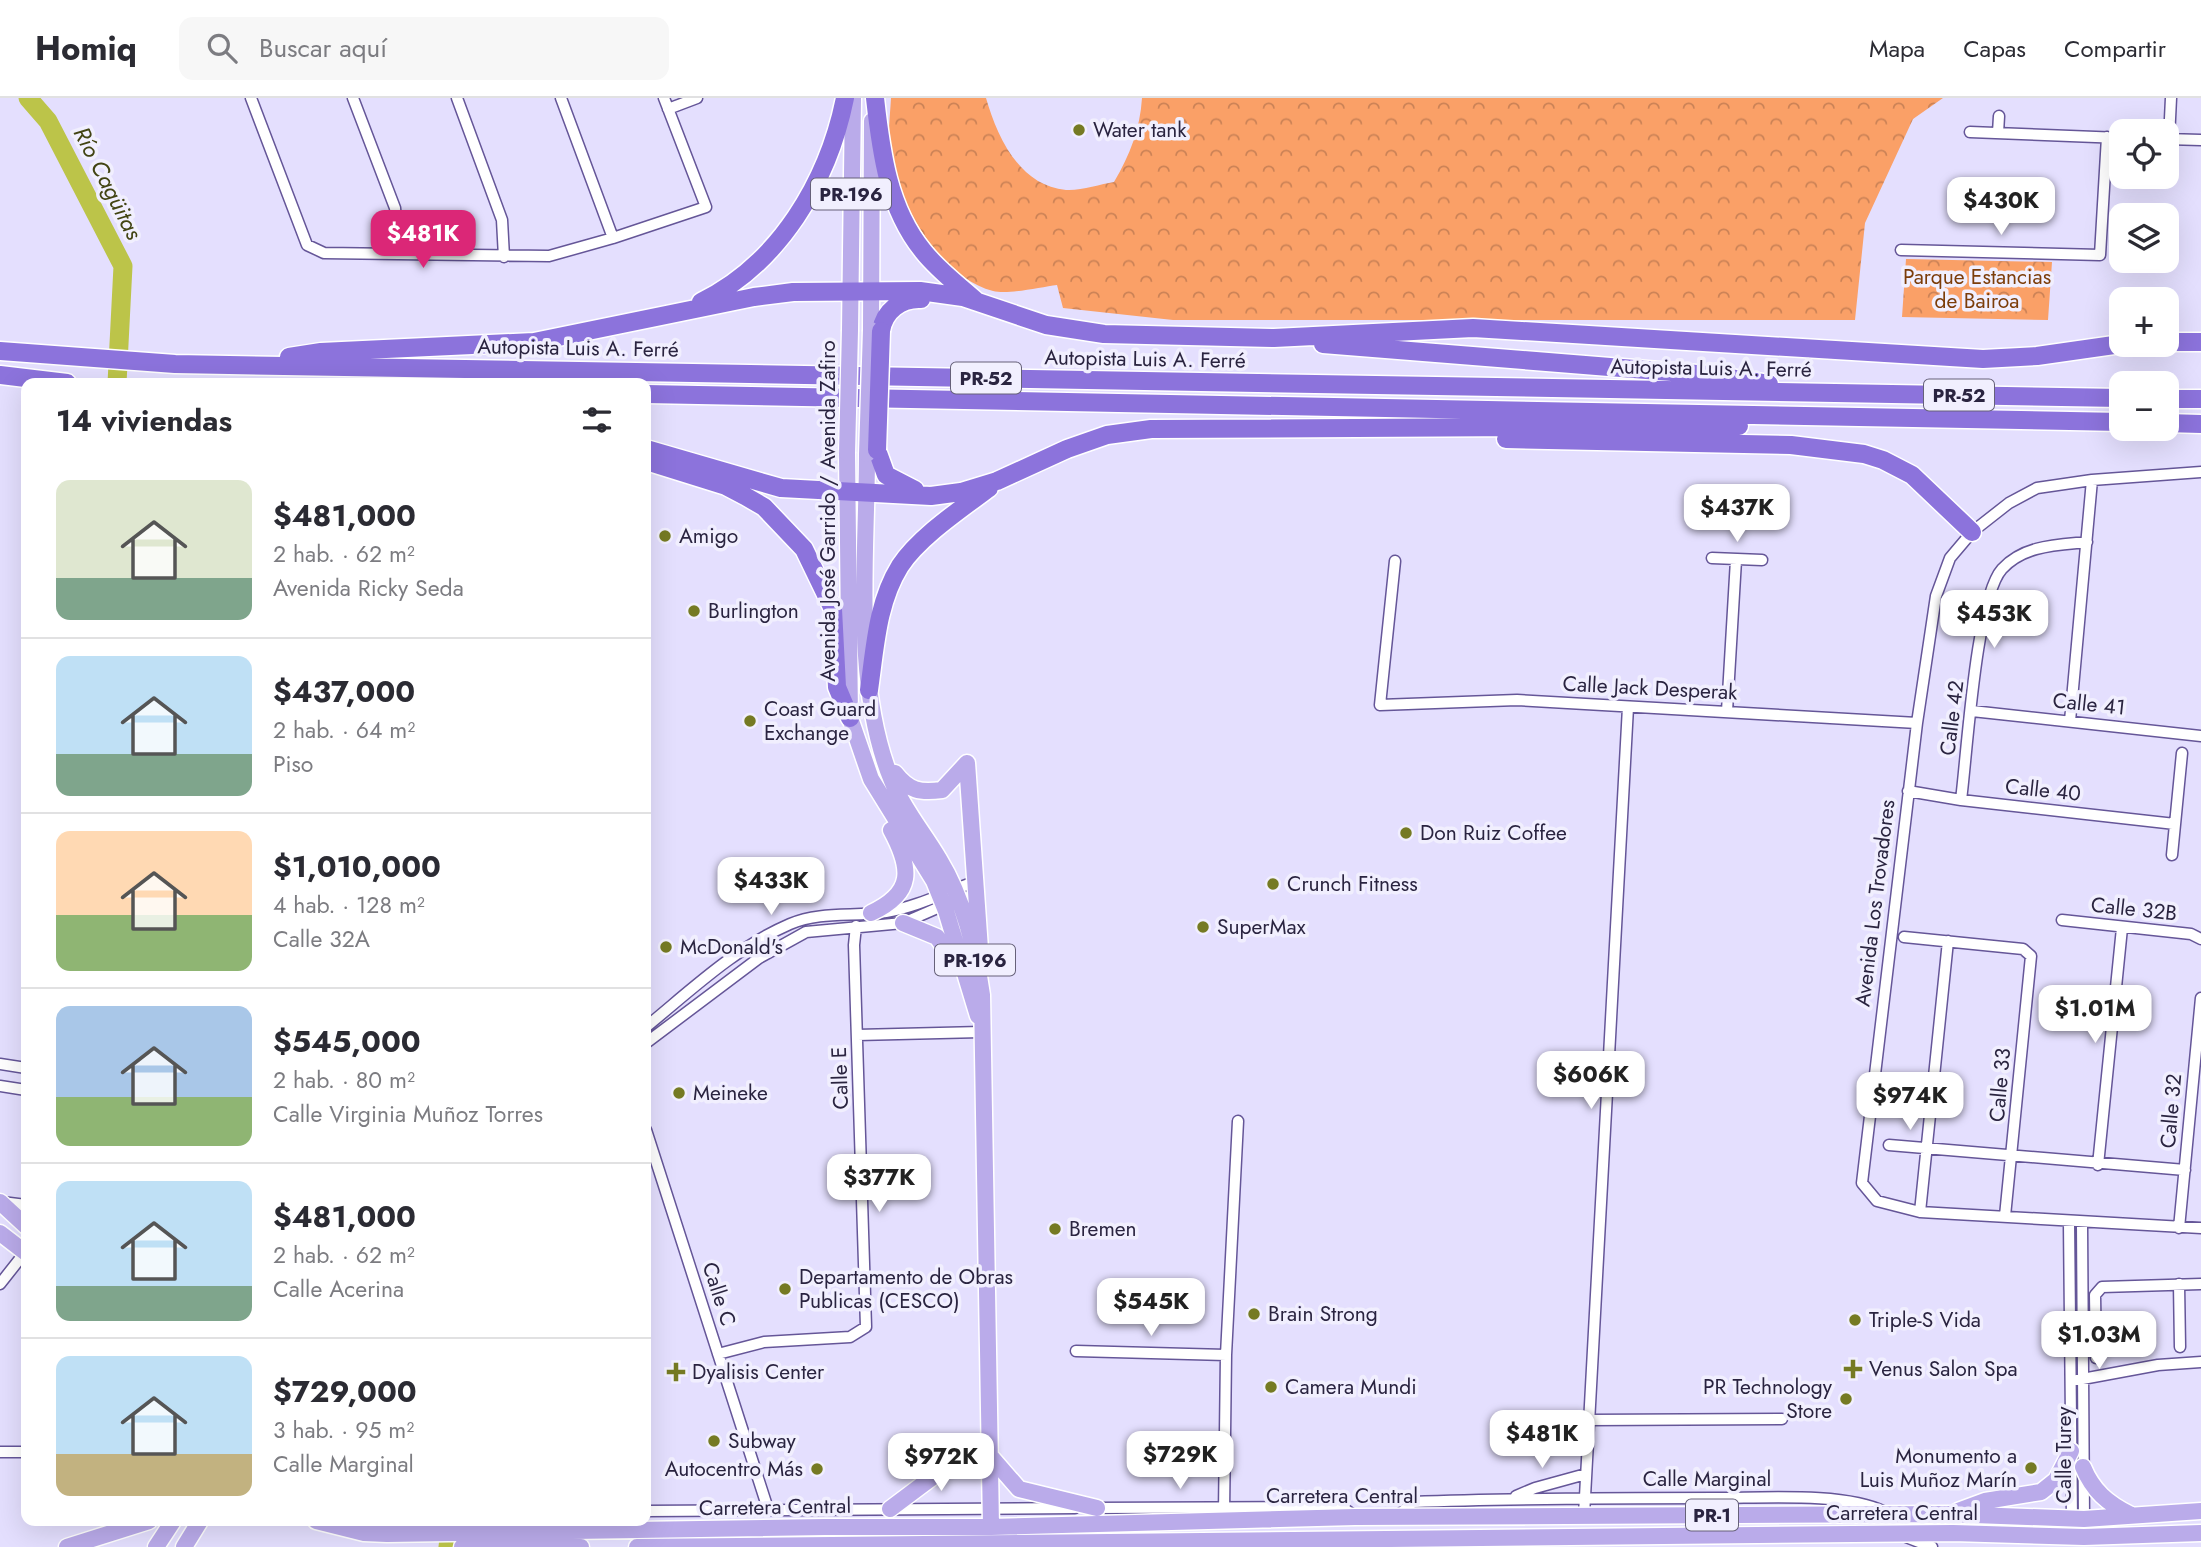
<!DOCTYPE html>
<html lang="es">
<meta charset="utf-8">
<style>
:root{--surface:#fff;--page:#f7f7f7;--text:#2b2b33;--muted:#7c7c81;--line:#e1e1e2;--accent:#db2777}
body{margin:0;font-family:Jost,sans-serif;background:var(--page);color:var(--text);height:100vh;display:flex;flex-direction:column;font-size:26px;white-space:nowrap}
*{box-sizing:border-box;margin:0}
p{font-size:23px;color:var(--muted)}
.icon{flex:none;width:38px;height:38px;fill:none;stroke:currentColor;stroke-width:2;stroke-linecap:round;stroke-linejoin:round}
.map{position:relative;flex:1;overflow:hidden}
.drawer{position:absolute;left:21px;top:280px;width:630px;height:1148px;display:flex;flex-direction:column;background:var(--surface);border-radius:14px;box-shadow:0 7px 28px #0002}
.drawer>*{flex:none}
.tools{position:absolute;left:2109px;top:21px;display:grid;gap:14px}
.tools a{display:grid;place-items:center;width:70px;height:70px;border-radius:14px;background:var(--surface);box-shadow:0 7px 28px #0002;font-size:35px}
.price{position:absolute;translate:-50% -60px;padding:0 16px;border-radius:14px;background:#fff;color:#222;font-size:23px;line-height:46px;filter:drop-shadow(0 2px 4px #0008)}
.price::after{content:'';position:absolute;left:50%;top:42px;width:21px;height:16px;margin-left:-10px;background:inherit;clip-path:polygon(0 0,100% 0,50% 100%)}
.price.active{background:var(--accent);color:#fff}
ul{padding:0;list-style:none}
li{display:flex;align-items:center;gap:21px;height:175px;padding:0 35px}
li+li{border-top:2px solid var(--line)}
li span{display:grid;place-items:center;flex:none;width:196px;height:140px;border-radius:14px;color:#555}
li>.icon{margin-inline-start:auto}
span .icon{width:84px;height:84px;fill:#fffc;stroke-width:1}
li b{font-size:30px}
h2{display:flex;justify-content:space-between;align-items:center;height:84px;padding:0 35px;font-size:30px}
header{display:flex;align-items:center;gap:42px;box-sizing:border-box;height:98px;padding:0 35px;background:var(--surface);border-bottom:2px solid var(--line)}
header strong{font-size:33px}
nav{display:flex;gap:38px;margin-inline-start:auto;font-size:24px}
.search{width:490px;height:63px;background:var(--page);display:flex;align-items:center;gap:18px;box-sizing:border-box;padding:0 24px;border-radius:14px;color:var(--muted);font-size:26px}
.map>svg:first-child{display:block}
</style>
<header>
<strong>Homiq</strong>
<div class="search"><svg class="icon" aria-label="search" viewBox="0 0 24 24"><circle cx="10" cy="10" r="6"/><path d="M15 15l6 6"/></svg>Buscar aquí</div>
<nav><a>Mapa</a><a>Capas</a><a>Compartir</a></nav>
</header>
<div class="map">
<svg width="2201" height="1449" viewBox="0 0 2201 1449">
<defs>
<pattern id="forest-crowns" width="20" height="18" patternUnits="userSpaceOnUse" patternTransform="scale(1.75)"><rect width="20" height="18" fill="#faa067"/><path d="M2 6a3 3 0 1 1 6 0M12 15a3 3 0 1 1 6 0" fill="none" stroke="#cb8256"/></pattern>
</defs>
<rect width="100%" height="100%" fill="#e4dffe"/>
<!-- forest -->
<path fill="url(#forest-crowns)" d="M891,0H986C997,38 1019,88 1066,92C1081,93 1100,86 1114,84C1130,57 1140,31 1142,0H1943L1913,21L1865,125L1855,222H1173L1063,210L1057,187C1041,189 1008,197 993,193C941,180 900,108 891,59C887,40 890,19 891,0Z
M1906,161L2052,164L2048,222L1902,219Z"/>
<g fill="none" stroke-linecap="round" stroke-linejoin="round">
<!-- river -->
<path stroke="#bcc449" stroke-width="19" d="M28,0L48,23L123,168L117,285
M448,1449L451,1423"/>
<defs>
<path id="minor" d="M251,0L307,147L324,155L549,158L613,140L706,109L664,0
M353,0L395,110L399,156
M457,0L502,122L504,159
M561,0L613,140
M668,11L697,0
M1970,34L2121,40
M1998,35L1999,18
M2166,41L2201,42
M2169,41L2171,0
M1901,152L2100,157L2107,39
M2201,374L2092,382L2037,390L2009,405L1972,434L1950,460L1936,498L1917,625L1862,1085L1877,1103L1920,1114L2201,1130
M1712,460L1762,462
M1395,463L1380,607L1517,602L1917,625
M1727,613L1736,462
M1972,613L2201,638
M2070,623L2092,382
M1908,693L1961,702L2175,726
M1961,702C1967,656 1976,500 2002,471C2024,447 2057,447 2087,444
M2172,757L2182,655
M2062,822L2191,836L2201,841
M1904,839L2023,851L2031,858L2005,1118
M646,929C690,893 736,849 790,826C821,813 853,819 886,814C917,809 948,793 977,783
M857,937L981,934
M646,945L759,860L806,834L903,825L949,805
M0,966L26,970
M0,988L26,992
M646,1032L768,1411
M1889,1047L2185,1072
M2098,1067L2122,830
M2,1104L26,1107
M1920,1114L1948,843
M2069,1125L2072,1421
M2082,1126L2084,1421
M2179,1130L2201,900
M0,1186L26,1153
M2179,1186L2180,1249
M1076,1253L1226,1257
M718,1256L764,1244L850,1239L866,1229L854,847L856,828
M2096,1260L2095,1197L2102,1189L2201,1186
M2077,1282L2158,1267L2201,1264
M1589,1322L1782,1321
M0,1354H26
M1516,1398L1535,1390L1586,1376
M1093,1410L1342,1409L1355,1418
M646,1413L1075,1410
M1224,1414L1226,1257L1238,1023
M1584,1417L1628,609
M1398,1418L1413,1404C1515,1400 1616,1400 1717,1400C1763,1400 1845,1394 1885,1414
M1906,1439L1932,1449"/>
<path id="primary" d="M850,232L853,0
M871,232L872,23
M847,355L850,620L871,681L934,783L946,813L978,918
M867,356C867,459 852,587 892,683C903,711 924,735 939,761C964,802 975,849 982,897L991,1429
M967,665L980,851
M895,675C909,693 920,695 942,692L967,665
M871,815C914,795 912,771 891,732
M903,825L937,839L956,867
M0,1104L26,1128
M0,1135L26,1155
M992,1360L1019,1391L1097,1410
M2083,1369C2093,1393 2107,1405 2131,1417
M890,1411L950,1366L992,1360
M1958,1413L1985,1403L2041,1394L2056,1382L2071,1353
M316,1423L364,1435L387,1436L825,1429H991L1355,1419L1948,1416L2084,1421L2201,1413
M67,1449L149,1423
M156,1449L173,1423
M184,1449L200,1423
M462,1449H581
M637,1449L1953,1435L2084,1439L2201,1435"/>
<path id="motorway" d="M875,0C881,54 888,110 923,153C938,172 957,186 975,202
M701,204C779,166 828,84 845,0
M881,233C884,213 901,200 921,201
M2166,244H2201
M1323,246L1709,277L1769,286
M0,253L175,266L2121,300
M289,259L321,254L534,244L754,199L793,194L920,193L963,199L1046,227L1104,236L1274,240L1473,230L1983,261L2037,258L2121,246
M0,277L67,285
M646,296L2121,324
M2166,301H2201
M2166,325L2201,326
M1506,341L1791,347L1864,356L1883,362L1912,377L1972,434
M646,351L781,390L931,398L961,394L997,383L1067,351L1107,337L1151,331L1739,328
M877,352L886,377L915,392
M646,363L726,388L745,398L764,409L804,451L833,511L837,589L850,620
M869,592C875,550 877,505 900,468C919,439 961,411 989,390"/>
</defs>
<!-- minor casing -->
<use href="#minor" stroke="#655698" stroke-width="13"/>
<!-- primary casing -->
<use href="#primary" stroke="#fff" stroke-width="19"/>
<!-- motorway casing -->
<use href="#motorway" stroke="#fff" stroke-width="21"/>
<!-- minor -->
<use href="#minor" stroke="#fff" stroke-width="10"/>
<!-- primary -->
<use href="#primary" stroke="#baabea" stroke-width="16"/>
<!-- motorway -->
<use href="#motorway" stroke="#8c73dc" stroke-width="18"/>
<defs>
<path id="primary-bridge" d="M847,355L850,232
M867,356L871,232"/>
<path id="motorway-bridge" d="M877,352L881,233"/>
</defs>
<!-- primary-bridge casing -->
<use href="#primary-bridge" stroke="#fff" stroke-width="19" stroke-linecap="butt"/>
<!-- motorway-bridge casing -->
<use href="#motorway-bridge" stroke="#fff" stroke-width="21" stroke-linecap="butt"/>
<!-- primary-bridge -->
<use href="#primary-bridge" stroke="#baabea" stroke-width="16"/>
<!-- motorway-bridge -->
<use href="#motorway-bridge" stroke="#8c73dc" stroke-width="18"/>
</g>
<!-- markers -->
<g fill="#757a23" stroke="#f1effe" stroke-width="2.5">
<circle cx="1079" cy="32" r="7"/>
<circle cx="665" cy="438" r="7"/>
<circle cx="694" cy="513" r="7"/>
<circle cx="750" cy="623" r="7"/>
<circle cx="1406" cy="735" r="7"/>
<circle cx="1273" cy="786" r="7"/>
<circle cx="1203" cy="829" r="7"/>
<circle cx="666" cy="849" r="7"/>
<circle cx="679" cy="995" r="7"/>
<circle cx="1055" cy="1131" r="7"/>
<circle cx="785" cy="1191" r="7"/>
<circle cx="1254" cy="1216" r="7"/>
<circle cx="1855" cy="1222" r="7"/>
<path d="M1849.5 1260.5h7v7h7v7h-7v7h-7v-7h-7v-7h7z"/>
<path d="M672.5 1263.5h7v7h7v7h-7v7h-7v-7h-7v-7h7z"/>
<circle cx="1271" cy="1289" r="7"/>
<circle cx="1846" cy="1301" r="7"/>
<circle cx="714" cy="1343" r="7"/>
<circle cx="2031" cy="1370" r="7"/>
<circle cx="817" cy="1371" r="7"/>
</g>
<g text-anchor="middle" dominant-baseline="central" stroke-width="7" stroke-linejoin="round" paint-order="stroke">
<!-- shield labels -->
<g fill="#f1effe" stroke="#666179" stroke-width="2">
<rect x="811" y="80.5" width="80" height="31" rx="5"/>
<rect x="951" y="264.5" width="70" height="31" rx="5"/>
<rect x="1924" y="281.5" width="70" height="31" rx="5"/>
<rect x="935" y="846.5" width="80" height="31" rx="5"/>
<rect x="1686" y="1401.5" width="52" height="31" rx="5"/>
</g>
<g font-size="19" font-weight="bold" fill="#2a2440">
<text x="851" y="96">PR-196</text>
<text x="986" y="280">PR-52</text>
<text x="1959" y="297">PR-52</text>
<text x="975" y="862">PR-196</text>
<text x="1712" y="1417">PR-1</text>
</g>
<!-- poi labels -->
<g font-size="21" fill="#2a2440" stroke="#f1effe" text-anchor="start">
<text x="1093" y="32">Water tank</text>
<text x="679" y="438">Amigo</text>
<text x="708" y="513">Burlington</text>
<text x="764" y="611">Coast Guard<tspan x="764" dy="24">Exchange</tspan></text>
<text x="1420" y="735">Don Ruiz Coffee</text>
<text x="1287" y="786">Crunch Fitness</text>
<text x="1217" y="829">SuperMax</text>
<text x="680" y="849">McDonald's</text>
<text x="693" y="995">Meineke</text>
<text x="1069" y="1131">Bremen</text>
<text x="799" y="1179">Departamento de Obras<tspan x="799" dy="24">Publicas (CESCO)</tspan></text>
<text x="1268" y="1216">Brain Strong</text>
<text x="1869" y="1222">Triple-S Vida</text>
<text x="1869" y="1271">Venus Salon Spa</text>
<text x="692" y="1274">Dyalisis Center</text>
<text x="1285" y="1289">Camera Mundi</text>
<text x="1832" y="1289" text-anchor="end">PR Technology<tspan x="1832" dy="24">Store</tspan></text>
<text x="728" y="1343">Subway</text>
<text x="2017" y="1358" text-anchor="end">Monumento a<tspan x="2017" dy="24">Luis Muñoz Marín</tspan></text>
<text x="803" y="1371" text-anchor="end">Autocentro Más</text>
</g>
<!-- park labels -->
<g font-size="21" fill="#7c3d0a" stroke="#f1effe">
<text x="1977" y="179">Parque Estancias<tspan x="1977" dy="24">de Bairoa</tspan></text>
</g>
<!-- street labels -->
<g font-size="21" fill="#2a2440" stroke="#f1effe">
<text transform="translate(578 250) rotate(1)">Autopista Luis A. Ferré</text>
<text transform="translate(1145 261) rotate(1)">Autopista Luis A. Ferré</text>
<text transform="translate(1711 270) rotate(1)">Autopista Luis A. Ferré</text>
<text transform="translate(828 413) rotate(-90)">Avenida José Garrido / Avenida Zafiro</text>
<text transform="translate(1650 590) rotate(3)">Calle Jack Desperak</text>
<text transform="translate(2089 606) rotate(6)">Calle 41</text>
<text transform="translate(1952 620) rotate(-83)">Calle 42</text>
<text transform="translate(2043 692) rotate(6)">Calle 40</text>
<text transform="translate(1875 805) rotate(-83)">Avenida Los Trovadores</text>
<text transform="translate(2134 811) rotate(6)">Calle 32B</text>
<text transform="translate(840 980) rotate(-92)">Calle E</text>
<text transform="translate(2000 987) rotate(-85)">Calle 33</text>
<text transform="translate(2171 1013) rotate(-85)">Calle 32</text>
<text transform="translate(719 1196) rotate(72)">Calle C</text>
<text transform="translate(2064 1357) rotate(-90)">Calle Turey</text>
<text x="1707" y="1381">Calle Marginal</text>
<text x="1342" y="1398">Carretera Central</text>
<text transform="translate(775 1409) rotate(-1)">Carretera Central</text>
<text x="1902" y="1415">Carretera Central</text>
</g>
<!-- water labels -->
<g font-size="23" font-style="italic" fill="#424413" stroke="#f1effe">
<text transform="translate(108 85) rotate(63)">Río Cagüitas</text>
</g>
</g>
</svg>
<div class="tools">
<a><svg class="icon" aria-label="locate" viewBox="0 0 24 24"><circle cx="12" cy="12" r="6"/><path d="M12 2v4M12 18v4M2 12h4M18 12h4"/></svg></a>
<a><svg class="icon" aria-label="layers" viewBox="0 0 24 24"><path d="M12 4l9 5-9 5-9-5zM3 14l9 5 9-5"/></svg></a>
<a>+</a>
<a>−</a>
</div>
<b class="price" style="left:2001px;top:139px">$430K</b>
<b class="price active" style="left:423px;top:172px">$481K</b>
<b class="price" style="left:1737px;top:446px">$437K</b>
<b class="price" style="left:1994px;top:552px">$453K</b>
<b class="price" style="left:771px;top:819px">$433K</b>
<b class="price" style="left:2095px;top:947px">$1.01M</b>
<b class="price" style="left:1591px;top:1013px">$606K</b>
<b class="price" style="left:1910px;top:1034px">$974K</b>
<b class="price" style="left:879px;top:1116px">$377K</b>
<b class="price" style="left:1151px;top:1240px">$545K</b>
<b class="price" style="left:2099px;top:1273px">$1.03M</b>
<b class="price" style="left:1542px;top:1372px">$481K</b>
<b class="price" style="left:1180px;top:1393px">$729K</b>
<b class="price" style="left:941px;top:1395px">$972K</b>
<section class="drawer">
<h2>14 viviendas<svg class="icon" aria-label="filters" viewBox="0 0 24 24"><path d="M4 7h16M4 17h16"/><circle cx="9" cy="7" r="2"/><circle cx="15" cy="17" r="2"/></svg></h2>
<ul>
<li><span style="background:linear-gradient(#dfe7d0 70%,#7fa58c 0)"><svg class="icon" aria-label="home" viewBox="0 0 24 24"><path d="M3 11l9-7 9 7M6 9v11h12V9"/></svg></span><div><b>$481,000</b><p>2 hab. · 62 m²</p><p>Avenida Ricky Seda</p></div></li>
<li><span style="background:linear-gradient(#bfe0f5 70%,#7fa58c 0)"><svg class="icon" aria-label="home" viewBox="0 0 24 24"><path d="M3 11l9-7 9 7M6 9v11h12V9"/></svg></span><div><b>$437,000</b><p>2 hab. · 64 m²</p><p>Piso</p></div></li>
<li><span style="background:linear-gradient(#ffd9b3 60%,#8fb573 0)"><svg class="icon" aria-label="home" viewBox="0 0 24 24"><path d="M3 11l9-7 9 7M6 9v11h12V9"/></svg></span><div><b>$1,010,000</b><p>4 hab. · 128 m²</p><p>Calle 32A</p></div></li>
<li><span style="background:linear-gradient(#a9c7e8 65%,#8fb573 0)"><svg class="icon" aria-label="home" viewBox="0 0 24 24"><path d="M3 11l9-7 9 7M6 9v11h12V9"/></svg></span><div><b>$545,000</b><p>2 hab. · 80 m²</p><p>Calle Virginia Muñoz Torres</p></div></li>
<li><span style="background:linear-gradient(#bfe0f5 75%,#7fa58c 0)"><svg class="icon" aria-label="home" viewBox="0 0 24 24"><path d="M3 11l9-7 9 7M6 9v11h12V9"/></svg></span><div><b>$481,000</b><p>2 hab. · 62 m²</p><p>Calle Acerina</p></div></li>
<li><span style="background:linear-gradient(#bfe0f5 70%,#c2b280 0)"><svg class="icon" aria-label="home" viewBox="0 0 24 24"><path d="M3 11l9-7 9 7M6 9v11h12V9"/></svg></span><div><b>$729,000</b><p>3 hab. · 95 m²</p><p>Calle Marginal</p></div></li>
</ul>
</section>
</div>
